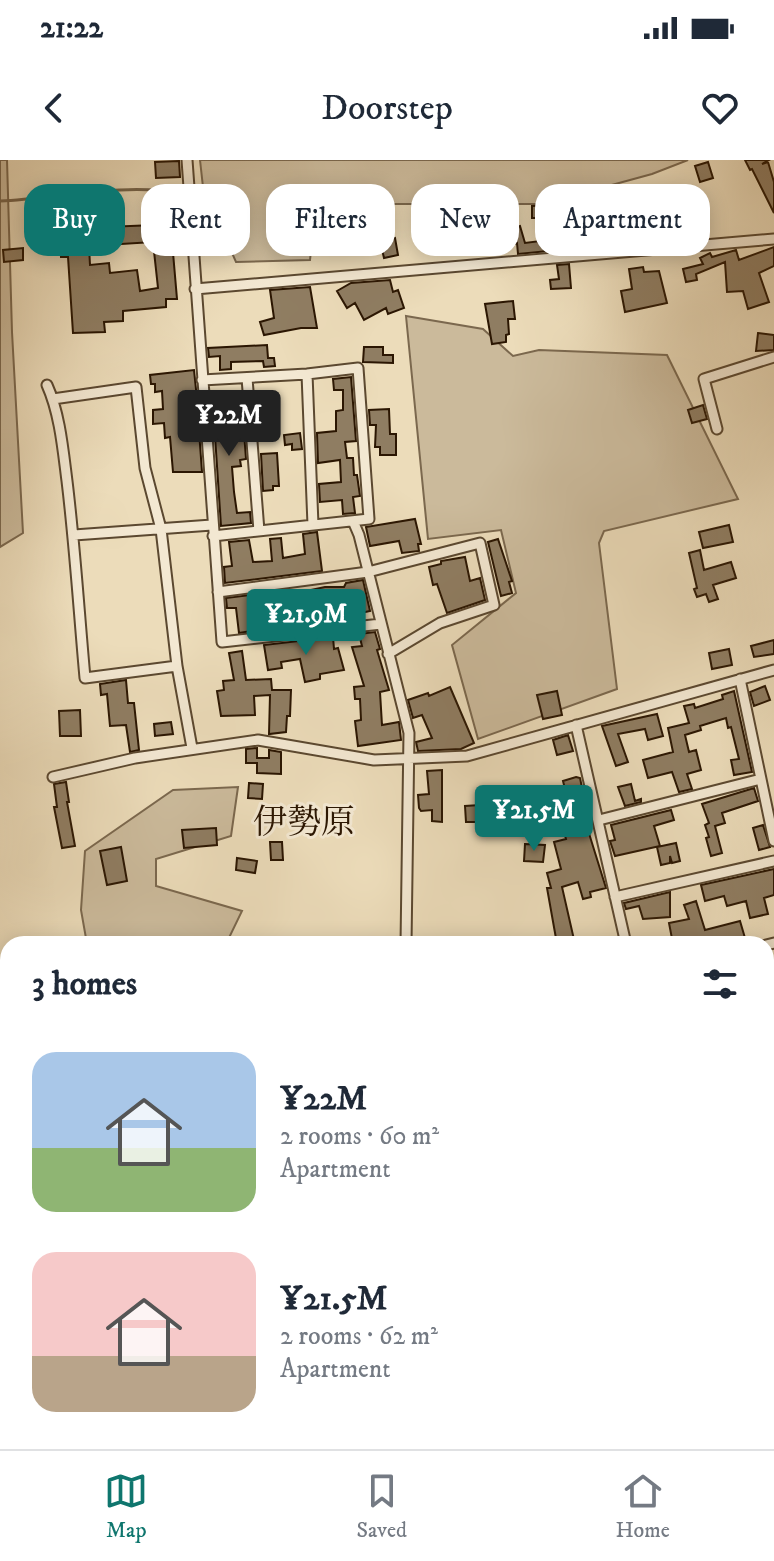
<!DOCTYPE html>
<meta charset="utf-8">
<style>
:root{--surface:#fff;--page:#f2f2f3;--text:#1f2937;--muted:#747a83;--line:#e0e1e3;--accent:#0f766e}
body{margin:0;font-family:"IM FELL DW Pica","Noto Serif JP",serif;background:var(--page);color:var(--text);height:100vh;display:flex;flex-direction:column;font-size:30px;white-space:nowrap}
*{box-sizing:border-box;margin:0}
p{font-size:26px;color:var(--muted)}
.icon{flex:none;width:44px;height:44px;fill:none;stroke:currentColor;stroke-width:2;stroke-linecap:round;stroke-linejoin:round}
.map{position:relative;flex:1;overflow:hidden}
.drawer{position:absolute;left:0px;top:776px;width:774px;height:514px;display:flex;flex-direction:column;background:var(--surface);border-radius:24px 24px 0 0;box-shadow:0 4px 20px #0003}
.drawer>*{flex:none}
.top-card{position:absolute;left:24px;top:24px;width:726px;height:72px;display:flex;gap:16px}
.price{position:absolute;translate:-50% -68px;padding:0 18px;border-radius:8px;background:var(--accent);color:#fff;font-size:26px;line-height:52px;filter:drop-shadow(0 2px 4px #0008)}
.price::after{content:'';position:absolute;left:50%;top:48px;width:24px;height:18px;margin-left:-12px;background:inherit;clip-path:polygon(0 0,100% 0,50% 100%)}
.price.current{background:#222;color:#fff}
ul{padding:0;list-style:none}
li{display:flex;align-items:center;gap:24px;height:200px;padding:0 32px}
li span{display:grid;place-items:center;flex:none;width:224px;height:160px;border-radius:24px;color:#555}
li>.icon{margin-inline-start:auto}
span .icon{width:96px;height:96px;fill:#fffc;stroke-width:1}
li b{font-size:34px}
h2{display:flex;justify-content:space-between;align-items:center;height:96px;padding:0 32px;font-size:34px}
.tag{padding:0 28px;border-radius:24px;background:var(--surface);box-shadow:0 4px 20px #0003;font-size:28px;line-height:72px}
.tag.current{background:var(--accent);color:#fff}
.status{display:flex;justify-content:space-between;align-items:center;height:56px;padding:0 40px;background:var(--surface);direction:ltr}
.status svg{height:22px;fill:currentColor}
header{display:flex;justify-content:space-between;align-items:center;height:104px;padding:0 32px;background:var(--surface);font-size:36px;font-weight:600}
.dock{display:flex;justify-content:space-around;align-items:center;height:112px;border-top:2px solid var(--line);background:var(--surface);font-size:22px;color:var(--muted)}
.dock a{display:grid;justify-items:center;gap:4px}
.dock .current{color:var(--accent)}
.map>svg:first-child{display:block}
</style>
<div class="status"><b>21:22</b><svg viewBox="0 0 49 12"><path d="M0 12V9h3v3zM5 12V6h3v6zM10 12V3h3v9zM15 12V0h3v12zM26 1h20v11H26zM47 4h2v5h-2z"/></svg></div>
<header><svg class="icon" aria-label="back" viewBox="0 0 24 24"><path d="M15 5l-7 7 7 7"/></svg>Doorstep<svg class="icon" aria-label="heart" viewBox="0 0 24 24"><path d="M12 20l-8-8c-3-5 5-10 8-4 3-6 11-1 8 4z"/></svg></header>
<div class="map">
<svg width="774" height="1289" viewBox="0 0 774 1289">
<rect width="100%" height="100%" fill="#ecdcba"/>
<filter id="stains"><feTurbulence type="fractalNoise" baseFrequency=".0025" numOctaves="4"/><feColorMatrix values="0 0 0 0 .2 0 0 0 0 .09 0 0 0 0 .02 0 0 0 .5 -.17"/></filter>
<radialGradient id="worn" r=".72"><stop offset=".6" stop-color="#630" stop-opacity="0"/><stop offset="1" stop-color="#630" stop-opacity=".3"/></radialGradient>
<!-- green -->
<path fill="#cbba9b" stroke="#7b684e" stroke-width="2" d="M0,0H7L12,172L23,373L0,387Z
M200,0H688L652,14L542,44H316L310,100L236,102L203,27Z
M406,156L483,169L513,196L539,190L667,195L738,339L604,371L599,383L617,529L478,579L452,485L516,433L501,370L428,379Z
M238,627L231,676L156,699V726L242,751L226,784H87L81,750L85,691L173,630Z
M8,1156V1282H108L106,1289H0V1158Z
M470,1282H635L631,1289L593,1282L577,1289H444Z"/>
<g fill="none" stroke-linecap="round" stroke-linejoin="round">
<!-- stream -->
<path stroke="#77654b" stroke-width="3" d="M0,41C59,38 122,23 181,33
M766,1017L774,1016
M0,1147L8,1145"/>
</g>
<!-- building -->
<path fill="#8f7d62" stroke="#2b1602" stroke-width="2" fill-rule="evenodd" d="M745,0H769L762,4L768,2L774,22V53L752,9L750,10Z
M179,1L180,17L156,18L155,2Z
M708,2L713,18L700,22L695,6Z
M645,27L648,49L676,45L677,49L690,47L692,58L652,60L654,79L645,81L638,44L630,45L627,30Z
M388,38L389,42H392L393,52L375,54L372,41Z
M335,41L336,48L362,42L365,89L343,90L342,83L322,85L317,44Z
M438,41L441,69L425,70L422,43Z
M203,44L224,45L219,81H200Z
M552,45L553,58H532V46Z
M106,48V67L155,65L162,57L179,71L172,81L177,139H166V147L123,151V161L104,162L105,172L73,173L68,97H61L59,66L62,58L70,52ZM153,82L158,128L140,131L137,110L110,113L109,103L90,105L89,86Z
M496,54L498,73L520,66L525,83L564,78L565,88L589,84V79L599,77L600,86L518,94L517,83L500,87L501,91L480,94L475,57Z
M608,62H623L624,79L610,80Z
M395,78L398,95L384,98L380,81Z
M774,87V106L759,113L769,142L748,149L743,131L727,132L725,102L696,114L697,120L686,122L683,109L703,104L700,98L710,93L712,97L736,90L739,100Z
M23,88V100L4,102L3,90Z
M569,104L571,128L551,129L550,120L559,119L557,105Z
M643,107L644,112L659,111L667,143L625,152L621,131L632,129L629,109Z
M390,120L393,132L398,130L404,148L388,154L386,148L364,160L355,143L347,148L337,131L351,123Z
M310,127L317,168H301L264,175L260,162L274,158L270,130Z
M513,141L515,159H508L509,174L506,175V182L492,184L485,144Z
M758,173L774,175V190L756,191Z
M267,185L268,198H274L275,206L264,207L263,201L231,202V209L220,210V196L209,197L208,188Z
M364,187H383V195H393V203L363,202Z
M194,210L197,239L193,240L195,257H198L202,312H173L170,277L165,278L164,263L153,264V250L163,249L162,231L155,232V224H151L150,215Z
M351,217L356,281L345,282L347,298H353L354,315H357L360,336L353,337L355,353L343,354L342,340L320,342L319,324L341,322L340,300L318,303L317,273L336,271V251L343,250V230H334L333,219Z
M232,233L237,259H243L246,299L240,300L241,306L232,307L234,332L237,353L250,352L251,363L221,366L213,246L222,245L221,234Z
M703,245L707,259L692,263L688,250Z
M257,248H275L278,276L259,277Z
M389,249L390,274H396V295H380V287H375L376,265H370L369,250Z
M300,273L302,289L292,290V284L285,285L284,275Z
M277,293L279,326H273V330L263,331L261,294Z
M415,359L421,384H418L419,391L402,393L399,381L370,386L366,367Z
M729,365L733,382L703,388L699,372Z
M317,372L322,411L225,423L224,407L232,406L229,382L249,380L253,402L272,401L270,379L281,378L283,398L305,394L303,374Z
M498,379L512,421L509,422L512,433L501,436L488,382Z
M700,390L704,410L731,402L736,418L713,425L718,439L709,442L706,434L697,437L694,429L697,428L689,393Z
M465,397L470,421L480,418L485,440L447,453L437,424L433,425L429,407L441,404V401Z
M363,420L370,451L356,454L357,459L313,464L312,454L292,456L293,460L280,461L278,449L295,447L292,434L325,427H344L346,423Z
M258,434L259,444L253,445L257,470L239,473L236,448H227L226,438Z
M375,472L380,489L377,490L389,530L380,532L382,565L399,562L401,580L358,586L355,561L361,560L360,539H355L354,527L364,526L352,487L362,486L359,474Z
M333,477L334,489L338,488L344,510L320,514V519L305,522L300,499L281,502L282,508L268,510L264,485Z
M774,480V494L754,497L751,486Z
M729,489L732,505L712,509L709,493Z
M242,491L246,520L271,519L272,530H291L290,556H287L286,572L269,574L270,535L254,536L255,555L221,556L217,531L224,530L223,521L234,520L229,493Z
M126,520L128,543H134L139,590L130,592L126,565L110,566L107,534L101,535L100,524Z
M765,526L770,540L754,546L750,532Z
M450,527L474,583L461,589L418,591L416,582L432,578L422,555L413,558L408,540L428,533L429,536Z
M557,531L562,555L543,559L537,535Z
M734,531L752,612L734,615L731,600L739,599L731,567L728,568L726,558L700,566L701,570L685,575L689,592L696,590L701,610L687,614L692,629L679,632L672,612L648,618L643,600L673,592L668,568L689,563L684,546L694,544L695,548L723,539L722,535Z
M80,550L81,576H60L59,551Z
M657,554L663,576L648,580L645,569L618,574L628,602L616,606L602,566Z
M171,562L173,574L155,576L154,564Z
M568,575L573,591L557,595L553,580Z
M257,588V598H269V590L281,592V614L257,613V603H246V589Z
M442,610V662L432,661V650L421,651L419,648L418,635L429,634L427,611Z
M576,617L580,618L590,666L587,667L606,728L590,732L591,737L583,739L578,722L562,727L575,784H557L547,728H551L547,713L561,709L554,682L566,679L557,648L569,645L563,621Z
M66,622L69,642H67L75,686L62,688L54,647H57L54,624Z
M249,623L263,624L262,639L248,638Z
M631,624L635,641L641,639V642L625,646L618,627Z
M754,628L758,641L722,653L725,663L715,666L722,693L711,696L706,678L709,677L705,665L709,663L702,644Z
M480,645V662H466L465,646Z
M671,650L674,660L654,666L660,686L615,696L610,681L615,680L611,665Z
M763,665L770,687L759,690L753,668Z
M216,668L217,685L184,688L182,670Z
M270,682H282L283,700H271Z
M676,683L680,701L672,703L670,696V703L661,705L657,687Z
M525,684L545,685L543,702L524,701Z
M121,687L127,721L107,725L100,691Z
M237,698L257,701L255,713L236,710Z
M774,709V735L764,738L768,754L750,758L746,741L727,746L724,736L705,741L701,725Z
M670,732V757L643,759L639,746L626,749L624,743Z
M696,741L705,770L740,761L745,778L724,783V781L716,783L715,780L673,784L669,763L689,759L684,745Z
M774,1040V1070L766,1071V1041Z"/>
<g fill="none" stroke-linecap="round" stroke-linejoin="round">
<defs>
<path id="street" d="M187,0L222,482L381,464
M195,129L774,79
M307,214L313,365
M247,218L259,371
M202,220L307,214L358,208L369,359L213,376
M47,225C60,254 63,290 67,321C75,387 79,452 85,518L177,506
M53,239L136,227L145,308L161,369L177,506L192,588
M717,269L704,219L774,197
M353,361L359,375L409,573L406,784
M74,375L212,365
M218,432L368,412L480,383L494,445L440,463L388,494
M740,519L774,681
M576,565L626,784
M53,617L135,598L258,580L374,600L467,596L774,510
M599,660L761,619
M615,737L774,701
M766,785L774,783
M274,1282V1289
M144,1289L146,1282
M370,1289L383,1282
M652,1289L656,1282"/>
<path id="highway" d="M766,983L774,967
M766,1214L774,1219
M766,1268L774,1258
M749,1289L755,1282"/>
</defs>
<!-- street casing -->
<use href="#street" stroke="#5b4830" stroke-width="13"/>
<!-- highway casing -->
<use href="#highway" stroke="#2b1602" stroke-width="20"/>
<!-- street -->
<use href="#street" stroke="#f3e8d2" stroke-width="9"/>
<!-- highway -->
<use href="#highway" stroke="#ecdcba" stroke-width="16"/>
<!-- rail -->
<path stroke="#2b1602" stroke-width="3" stroke-dasharray="14 14" stroke-linecap="butt" d="M766,1126L774,1108
M690,1289L694,1282"/>
</g>
<g text-anchor="middle" dominant-baseline="central" stroke-width="6" stroke-linejoin="round" paint-order="stroke">
<!-- neighbourhood labels -->
<g font-size="34" fill="#2b1602" stroke="#f3e8d2">
<text x="304" y="663">伊勢原</text>
</g>
</g>
<rect width="100%" height="100%" filter="url(#stains)"/>
<rect width="100%" height="100%" fill="url(#worn)"/>
</svg>
<b class="price current" style="left:229px;top:298px">¥22M</b>
<b class="price" style="left:306px;top:497px">¥21.9M</b>
<b class="price" style="left:534px;top:693px">¥21.5M</b>
<div class="top-card">
<a class="tag current">Buy</a>
<a class="tag">Rent</a>
<a class="tag">Filters</a>
<a class="tag">New</a>
<a class="tag">Apartment</a>
</div>
<section class="drawer">
<h2>3 homes<svg class="icon" aria-label="filters" viewBox="0 0 24 24"><path d="M4 7h16M4 17h16"/><circle cx="9" cy="7" r="2"/><circle cx="15" cy="17" r="2"/></svg></h2>
<ul>
<li><span style="background:linear-gradient(#a9c7e8 60%,#8fb573 0)"><svg class="icon" aria-label="home" viewBox="0 0 24 24"><path d="M3 11l9-7 9 7M6 9v11h12V9"/></svg></span><div><b>¥22M</b><p>2 rooms · 60 m²</p><p>Apartment</p></div></li>
<li><span style="background:linear-gradient(#f6c9c9 65%,#b9a48a 0)"><svg class="icon" aria-label="home" viewBox="0 0 24 24"><path d="M3 11l9-7 9 7M6 9v11h12V9"/></svg></span><div><b>¥21.5M</b><p>2 rooms · 62 m²</p><p>Apartment</p></div></li>
</ul>
</section>
</div>
<nav class="dock">
<a class="current"><svg class="icon" aria-label="map" viewBox="0 0 24 24"><path d="M3 6l6-2 6 2 6-2v14l-6 2-6-2-6 2zM9 4v14M15 6v14"/></svg>Map</a>
<a><svg class="icon" aria-label="saved" viewBox="0 0 24 24"><path d="M7 4h10v16l-5-4-5 4z"/></svg>Saved</a>
<a><svg class="icon" aria-label="home" viewBox="0 0 24 24"><path d="M3 11l9-7 9 7M6 9v11h12V9"/></svg>Home</a>
</nav>
